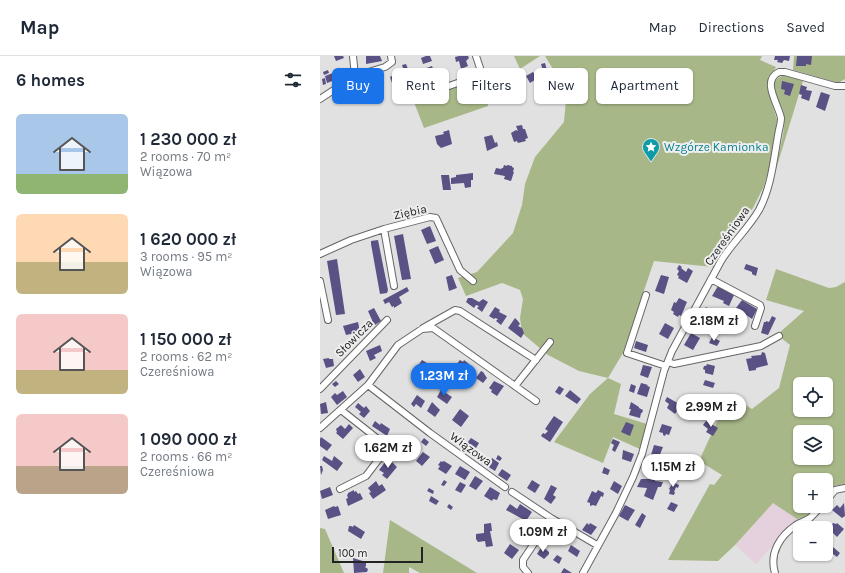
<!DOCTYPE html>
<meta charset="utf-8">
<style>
:root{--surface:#fff;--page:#f2f2f3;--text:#1f2937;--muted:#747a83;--line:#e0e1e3;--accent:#1a73e8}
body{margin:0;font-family:Karla,sans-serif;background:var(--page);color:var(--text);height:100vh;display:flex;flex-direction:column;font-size:15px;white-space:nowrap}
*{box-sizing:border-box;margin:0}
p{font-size:13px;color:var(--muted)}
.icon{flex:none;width:22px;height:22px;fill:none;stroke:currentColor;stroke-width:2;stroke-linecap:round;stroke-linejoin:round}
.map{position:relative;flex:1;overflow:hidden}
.side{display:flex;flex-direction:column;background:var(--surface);width:320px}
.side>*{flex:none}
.guide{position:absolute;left:12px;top:12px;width:380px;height:36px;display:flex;gap:8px}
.fabs{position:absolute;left:473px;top:321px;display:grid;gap:8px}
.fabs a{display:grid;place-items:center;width:40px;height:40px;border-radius:6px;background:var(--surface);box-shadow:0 1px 3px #0004;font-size:20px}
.scale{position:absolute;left:12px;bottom:10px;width:91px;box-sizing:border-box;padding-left:4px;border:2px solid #232323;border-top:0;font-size:11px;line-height:14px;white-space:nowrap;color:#232323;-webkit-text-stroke:3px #eeeeef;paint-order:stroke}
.price{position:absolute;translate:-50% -34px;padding:0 9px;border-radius:14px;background:#fff;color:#222;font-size:13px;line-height:26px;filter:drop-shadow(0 1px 2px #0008)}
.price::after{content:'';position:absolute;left:50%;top:24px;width:12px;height:9px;margin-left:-6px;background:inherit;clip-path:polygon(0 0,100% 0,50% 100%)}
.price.on{background:var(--accent);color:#fff}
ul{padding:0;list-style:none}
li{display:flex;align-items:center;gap:12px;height:100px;padding:0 16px}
li span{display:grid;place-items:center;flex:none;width:112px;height:80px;border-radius:6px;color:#555}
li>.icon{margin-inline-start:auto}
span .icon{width:48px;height:48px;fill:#fffc;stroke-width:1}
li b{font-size:17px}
h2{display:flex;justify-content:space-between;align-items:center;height:48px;padding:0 16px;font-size:17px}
.pill{padding:0 14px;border-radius:6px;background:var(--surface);box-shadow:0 1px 3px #0004;font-size:14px;line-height:36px}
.pill.on{background:var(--accent);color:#fff}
header{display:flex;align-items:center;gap:24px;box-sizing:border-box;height:56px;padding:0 20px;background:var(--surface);border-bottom:1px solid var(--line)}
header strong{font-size:19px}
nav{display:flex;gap:22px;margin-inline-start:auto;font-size:14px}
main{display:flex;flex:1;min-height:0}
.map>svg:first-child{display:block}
</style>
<header>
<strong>Map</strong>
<nav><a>Map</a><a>Directions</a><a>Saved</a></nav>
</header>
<main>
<section class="side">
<h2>6 homes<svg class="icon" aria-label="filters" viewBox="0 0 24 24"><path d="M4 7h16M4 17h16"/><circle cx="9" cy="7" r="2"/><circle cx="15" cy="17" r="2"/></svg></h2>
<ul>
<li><span style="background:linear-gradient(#a9c7e8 75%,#8fb573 0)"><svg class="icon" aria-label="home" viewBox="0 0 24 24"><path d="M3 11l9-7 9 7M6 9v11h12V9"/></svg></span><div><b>1 230 000 zł</b><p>2 rooms · 70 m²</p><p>Wiązowa</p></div></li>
<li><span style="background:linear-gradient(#ffd9b3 60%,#c2b280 0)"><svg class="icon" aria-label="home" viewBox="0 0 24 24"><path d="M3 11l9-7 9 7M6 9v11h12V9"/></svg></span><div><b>1 620 000 zł</b><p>3 rooms · 95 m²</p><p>Wiązowa</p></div></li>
<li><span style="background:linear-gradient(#f6c9c9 70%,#c2b280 0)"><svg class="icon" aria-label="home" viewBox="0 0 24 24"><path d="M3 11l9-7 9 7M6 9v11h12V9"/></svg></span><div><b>1 150 000 zł</b><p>2 rooms · 62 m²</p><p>Czereśniowa</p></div></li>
<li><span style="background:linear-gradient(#f6c9c9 65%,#b9a48a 0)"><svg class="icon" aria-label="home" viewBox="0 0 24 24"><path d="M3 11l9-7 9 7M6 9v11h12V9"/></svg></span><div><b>1 090 000 zł</b><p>2 rooms · 66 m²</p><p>Czereśniowa</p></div></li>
</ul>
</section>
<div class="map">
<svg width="525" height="517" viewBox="0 0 525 517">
<rect width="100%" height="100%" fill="#e1e1e2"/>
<!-- commercial -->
<path fill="#e5d0de" d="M453,447L477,463L436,508L415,489Z"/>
<!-- green -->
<path fill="#a7b788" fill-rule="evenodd" d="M194,0H220L200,13Z
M225,0H442L440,4L456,11L451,20L447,31L457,64L450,108L444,130L433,152L414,178L398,199L393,211L334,205L303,297L288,322L301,328L294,358L327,368L322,394L293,381L283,407L234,386L270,338L288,322L259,315L228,299L202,277L200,262L203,243L200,234L182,227L146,240L138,222L157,216L193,177L202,149L205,128L215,101L244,66L247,32L236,18Z
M474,0H525V23L518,27L473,14Z
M465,19L483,25L453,123C456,109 467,71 464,58C463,49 453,38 454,29C455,23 459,21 465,19Z
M156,23L159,24L168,44V50L104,72L92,41L107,36L109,39Z
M456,213L509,232L516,231L525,226V428L513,430L506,438V424H480V450H496L488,460L477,463L453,447L415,489L398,505L348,504L390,428L394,429L402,419L379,405L397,366L414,342L432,353L459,332L470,289L460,281L462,279L459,277L484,255L446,244ZM480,328H506V354H480ZM480,376H506V402H480Z
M70,464L157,517H100L89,511V517H63Z
M0,472L5,473L24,517H0Z"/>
<!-- building -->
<path fill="#5a5184" d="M14,0H23L24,2L16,5Z
M46,0H60L62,5L46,8Z
M106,0H110L112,5L103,8L101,2Z
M139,0H148L149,2L146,5L148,10L141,13L139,5L136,6L135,1Z
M455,0H470L469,5L464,4L462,7L457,6L458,4H454Z
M477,0H492L491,9L486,8V10H476Z
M225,7L227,14L223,15L221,8Z
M86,8L88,13L84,15L82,9Z
M112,10L115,18L107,22L104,13Z
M8,14L9,17L4,19L3,16Z
M98,15L101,23L91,26L88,18Z
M213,16L218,22L210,27L206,20Z
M13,17L15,24L7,27L5,20Z
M74,19V21L78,19L80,24L72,27L70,21Z
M5,22L6,28L3,29L2,23Z
M462,25L474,28L470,40L464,38L465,34L461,33Z
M481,29L487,31L486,34L492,35L489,45L481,42L482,39L479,38Z
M77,33L79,38L74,40L73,35Z
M501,36L510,39L505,55L496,51Z
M202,69L203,73H205L208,82L205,83L206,85L198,87L197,85L194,86L191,77L196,74L198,75L196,70Z
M129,74L132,88L121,92L117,88L115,80L124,78L123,76Z
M172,79L175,87L177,86L178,90L167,95L164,81Z
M184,109L187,110V109L192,110V111L194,112L193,116H194L191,125L184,123L185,120L174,118L176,112L181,113L182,112H183Z
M153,117V124H151V131L145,132L144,127L131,128V122L136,121V119Z
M121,119H129L131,134H123Z
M110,170L116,185L107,188L101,174Z
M83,178L91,223L82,224L74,180Z
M58,184L68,234L67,237L60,238L51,188V185Z
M118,190L124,204L115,208L109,194Z
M17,203L25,258L16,259L7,205Z
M426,208L438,212L436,220L432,218V216L424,213Z
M359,209L362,211L361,212L366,216L368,212L373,215L367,227L358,222L359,220L357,219L359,215L357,213Z
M132,219L137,232L129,235L126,221Z
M341,219L349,221L344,238L335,235Z
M398,230L414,239L409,250L403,247L404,245L392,240Z
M87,231L89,235L79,241L82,247L74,252V250L72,251L69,246L65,248L63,244Z
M148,242H152L159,246L163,243L168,246L162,256L157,252L159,250L156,249L154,252L146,246Z
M359,242L367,246L361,260L359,259L358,261L353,258L354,256L351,254L354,246L356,247Z
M422,244L437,253L432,263L416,252Z
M175,251L180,254L179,256L187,260L181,269L176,265L178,263L175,262L174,263L169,260Z
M386,251L394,256L387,269L379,264Z
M54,252L61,265L55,269L52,267V264L48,255Z
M403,259L412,263L409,270L403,268L402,269L398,267Z
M452,260L456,262L448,279L441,277L444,266H446V265L449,266Z
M195,262L198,265L200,268L198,270L202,272L204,277L201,282L188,272Z
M38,266L40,276L26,279L23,270Z
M345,267L354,272L348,283L339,278Z
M371,277L380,282L373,294L364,289Z
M392,281L400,285L397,290L389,287Z
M316,285L328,289L326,296L314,292Z
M60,289L62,295L54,299L56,302L50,305L46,295Z
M442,296L445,297L448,309L436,312V314L429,315L426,303L432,302L431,300L441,299Z
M9,302V303H13L14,310L6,312L3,303Z
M102,304L107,307L99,318L100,319L97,324L91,320Z
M140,304L143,306L144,304L149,308L143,316L138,312L139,311L136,309Z
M387,308L395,310L393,319L385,317V314L383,313L384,310H386Z
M323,309L332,311L328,322L320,319Z
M40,313L45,321L38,326L33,319Z
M161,315L163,316L167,322L163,327L156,322Z
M385,324L395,327L393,332L383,329Z
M16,325L19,328L15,331L12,328Z
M174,325L184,330L177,340L171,336L172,334L169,332Z
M321,327L328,329L327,330L330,331L327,341L317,338Z
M311,328L316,330L314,337L309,335Z
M239,330L244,333L240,339L235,336Z
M121,334L132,341L127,348L117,341Z
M250,334L261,343L257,348L245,340Z
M23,335L27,341L17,349L11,341L15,337L17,339Z
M97,339L105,345L101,352L96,348L94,351L91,348Z
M347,341L361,349L355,358L347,352L349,348L345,345Z
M6,346L8,357L1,358L0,348Z
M112,346L120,354L115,361L107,355Z
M311,346L319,351V352L323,354L322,357H321L320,362L309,359L311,353H309Z
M38,347L44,352L46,350L50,355L44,362L39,358L41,356L35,351Z
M140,353L149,360L141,371L132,364Z
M234,360L243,366L230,386L221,380L223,377L225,378L228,375L225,373Z
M55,365L60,369L61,367L70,373L67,380L52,370Z
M386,365L398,372L393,380L386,376L388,373L383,369Z
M306,366L314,369L310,380L301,376Z
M29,368L33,372L23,383L16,377L17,376L16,373L21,369L25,373Z
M342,368L352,371L349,379L346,378L345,380L343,379V377L339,376Z
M1,381L12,389L7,395L0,390V383Z
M104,382L109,386L106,390L101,386Z
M151,382L159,387L156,392L147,387Z
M293,383L300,386L295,396L292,394L294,389L291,387Z
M44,385L54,391L53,392L56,395L51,402L48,401L47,402L39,396L40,395L38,393Z
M334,389L343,391L339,401L331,399Z
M303,394L314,398L311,406L302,403Z
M103,396L110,401L102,410L96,405Z
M178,399L182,402L180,405L176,403Z
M4,400L12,405L14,400L23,407L17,415L2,404Z
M172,402L179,407L175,415L167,410Z
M66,405L70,409L72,406L77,411L67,423L62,419L64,417L59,414Z
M121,405L122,406L124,405L132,410L126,418L118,413L120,410L118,409Z
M369,405L376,408L375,414L373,413L372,417L365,413Z
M337,406L341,407L340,412L337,411L334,419L326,416L327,413L325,412L326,410H328L329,408L334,410Z
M0,410H2L3,414L1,419Z
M140,410L150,416L145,424L135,418Z
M284,411L290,414L288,419L282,417Z
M182,413L191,419L187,425L178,419Z
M155,420L163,425L156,434L149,430Z
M321,423H335V425L343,426L341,431H338L333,444L324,440L327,432L317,431Z
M124,424L127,426L124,430L121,429Z
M212,424L220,429L215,437L207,432Z
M56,425L59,430L62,428L66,434L53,443L49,437L51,436L48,432Z
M294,425L302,430L298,438L290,433Z
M140,426L146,429L141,437L135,434Z
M353,426L359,429L358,432L356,431L354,436H355L354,439L349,438L350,434L349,433Z
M231,429L237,432L233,439L236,441L231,448L224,443Z
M10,431L13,439L2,443L0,435Z
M170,431L180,437L177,444L173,443L172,445L164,440Z
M109,432L114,435L113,438L107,435Z
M34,434V436L36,435L38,438L40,437L43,443L28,450L26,443L28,442L27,439L28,438V437Z
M278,434L284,437L283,441L281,440L276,450L273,449L270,450V447L267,446L272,435L276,437Z
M111,440L119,445L116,449L109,445Z
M351,446L358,449L354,456L347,453Z
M524,447L525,460L522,462L512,454L517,449L520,452Z
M129,448L133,451L131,454L127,451Z
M190,448L197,453L200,448L212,456L206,465L186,454Z
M305,449L315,454L308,465L299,460Z
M14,450L15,451L18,450L21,459L8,463L5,454Z
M322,457L326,460L320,472L315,469Z
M171,467L172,475H170L173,490L166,491L165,485L158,486L156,483V478L164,477V468Z
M267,467L269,469L270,467L277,471L271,479L262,474Z
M513,467L516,468L517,467L524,473L517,481L513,477H510V475L508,473Z
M34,469L45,476L41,483L28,475L29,470H31L33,471Z
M235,471L237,473L238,472L243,475L242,476L250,481L246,486L241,483L239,485L230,479Z
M202,474L208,478L203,487L190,480L194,475L199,479Z
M506,485L520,497L517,501L506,493Z
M190,488L199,494L192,503L184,497Z
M251,489L260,495L257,501L248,495Z
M222,490L229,496V498L224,503L217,498Z
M237,499L242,502L239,508L233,504Z
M33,502L46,506V510L45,511L48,513L47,516L34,517Z
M244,512L252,517H241Z"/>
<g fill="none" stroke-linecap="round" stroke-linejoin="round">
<defs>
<path id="street" d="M33,0L35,20
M112,36L160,19V12L156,0
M0,43L35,20L65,11L72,6L71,0
M64,173L74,230
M0,198L31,184L64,173L110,161L116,162L140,214L153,225
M391,223L440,249L441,252L435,270
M0,225L8,264
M326,239L307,297L346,310
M103,272L135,254L140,255L216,304
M348,306L354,308L441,290L459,280
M48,329L110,377L185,431
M195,330L216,345
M0,333L67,264
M0,372L48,329L78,289L102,273L113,272L195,330L230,286
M20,433L46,420L68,391L21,354
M192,436L231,462L277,489
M506,445L515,434L525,432
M208,517L203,511V504L231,462
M263,517L296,457L313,421L322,398L344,315L352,295L401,205C412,187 428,173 439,154C452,130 454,100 459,74C460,70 461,66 461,62C458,47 441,25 459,16H465L515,30H525
M455,517C449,497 460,480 476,469C481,466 486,465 490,462C494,458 498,454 501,450"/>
</defs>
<!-- street casing -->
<use href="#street" stroke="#666667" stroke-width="8"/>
<!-- street -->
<use href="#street" stroke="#fff" stroke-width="6"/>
</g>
<!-- icons -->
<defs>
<symbol id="sight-pin" viewBox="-11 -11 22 30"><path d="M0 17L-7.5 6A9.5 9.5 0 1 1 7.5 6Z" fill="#0f9aa8" stroke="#eeeeef"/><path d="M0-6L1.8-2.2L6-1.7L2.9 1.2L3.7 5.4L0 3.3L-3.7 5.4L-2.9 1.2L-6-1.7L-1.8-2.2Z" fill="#fff"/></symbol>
</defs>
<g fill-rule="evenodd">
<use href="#sight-pin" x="321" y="81" width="20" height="27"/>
</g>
<g text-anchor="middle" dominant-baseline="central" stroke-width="4" stroke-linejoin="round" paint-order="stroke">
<!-- culture labels -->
<g font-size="12" fill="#0d838f" stroke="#eeeeef" text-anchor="start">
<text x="344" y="91">Wzgórze Kamionka</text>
</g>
<!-- street labels -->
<g font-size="12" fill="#232323" stroke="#eeeeef">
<text transform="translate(90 156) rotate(-12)">Ziębia</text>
<text transform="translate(407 180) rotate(-55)">Czereśniowa</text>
<text transform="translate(34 282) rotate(-45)">Słowicza</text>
<text transform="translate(151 393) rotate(36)">Wiązowa</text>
</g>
</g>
</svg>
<div class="fabs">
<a><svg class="icon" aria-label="locate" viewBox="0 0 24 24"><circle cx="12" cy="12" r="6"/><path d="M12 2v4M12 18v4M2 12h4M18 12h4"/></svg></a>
<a><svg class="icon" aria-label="layers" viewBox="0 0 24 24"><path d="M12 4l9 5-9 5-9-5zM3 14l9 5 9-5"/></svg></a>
<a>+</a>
<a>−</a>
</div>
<div class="scale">100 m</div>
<b class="price" style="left:394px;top:286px">2.18M zł</b>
<b class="price on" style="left:124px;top:341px">1.23M zł</b>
<b class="price" style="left:391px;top:372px">2.99M zł</b>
<b class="price" style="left:68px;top:413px">1.62M zł</b>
<b class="price" style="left:353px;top:432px">1.15M zł</b>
<b class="price" style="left:223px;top:497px">1.09M zł</b>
<div class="guide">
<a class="pill on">Buy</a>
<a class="pill">Rent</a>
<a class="pill">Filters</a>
<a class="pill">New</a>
<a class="pill">Apartment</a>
</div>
</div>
</main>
